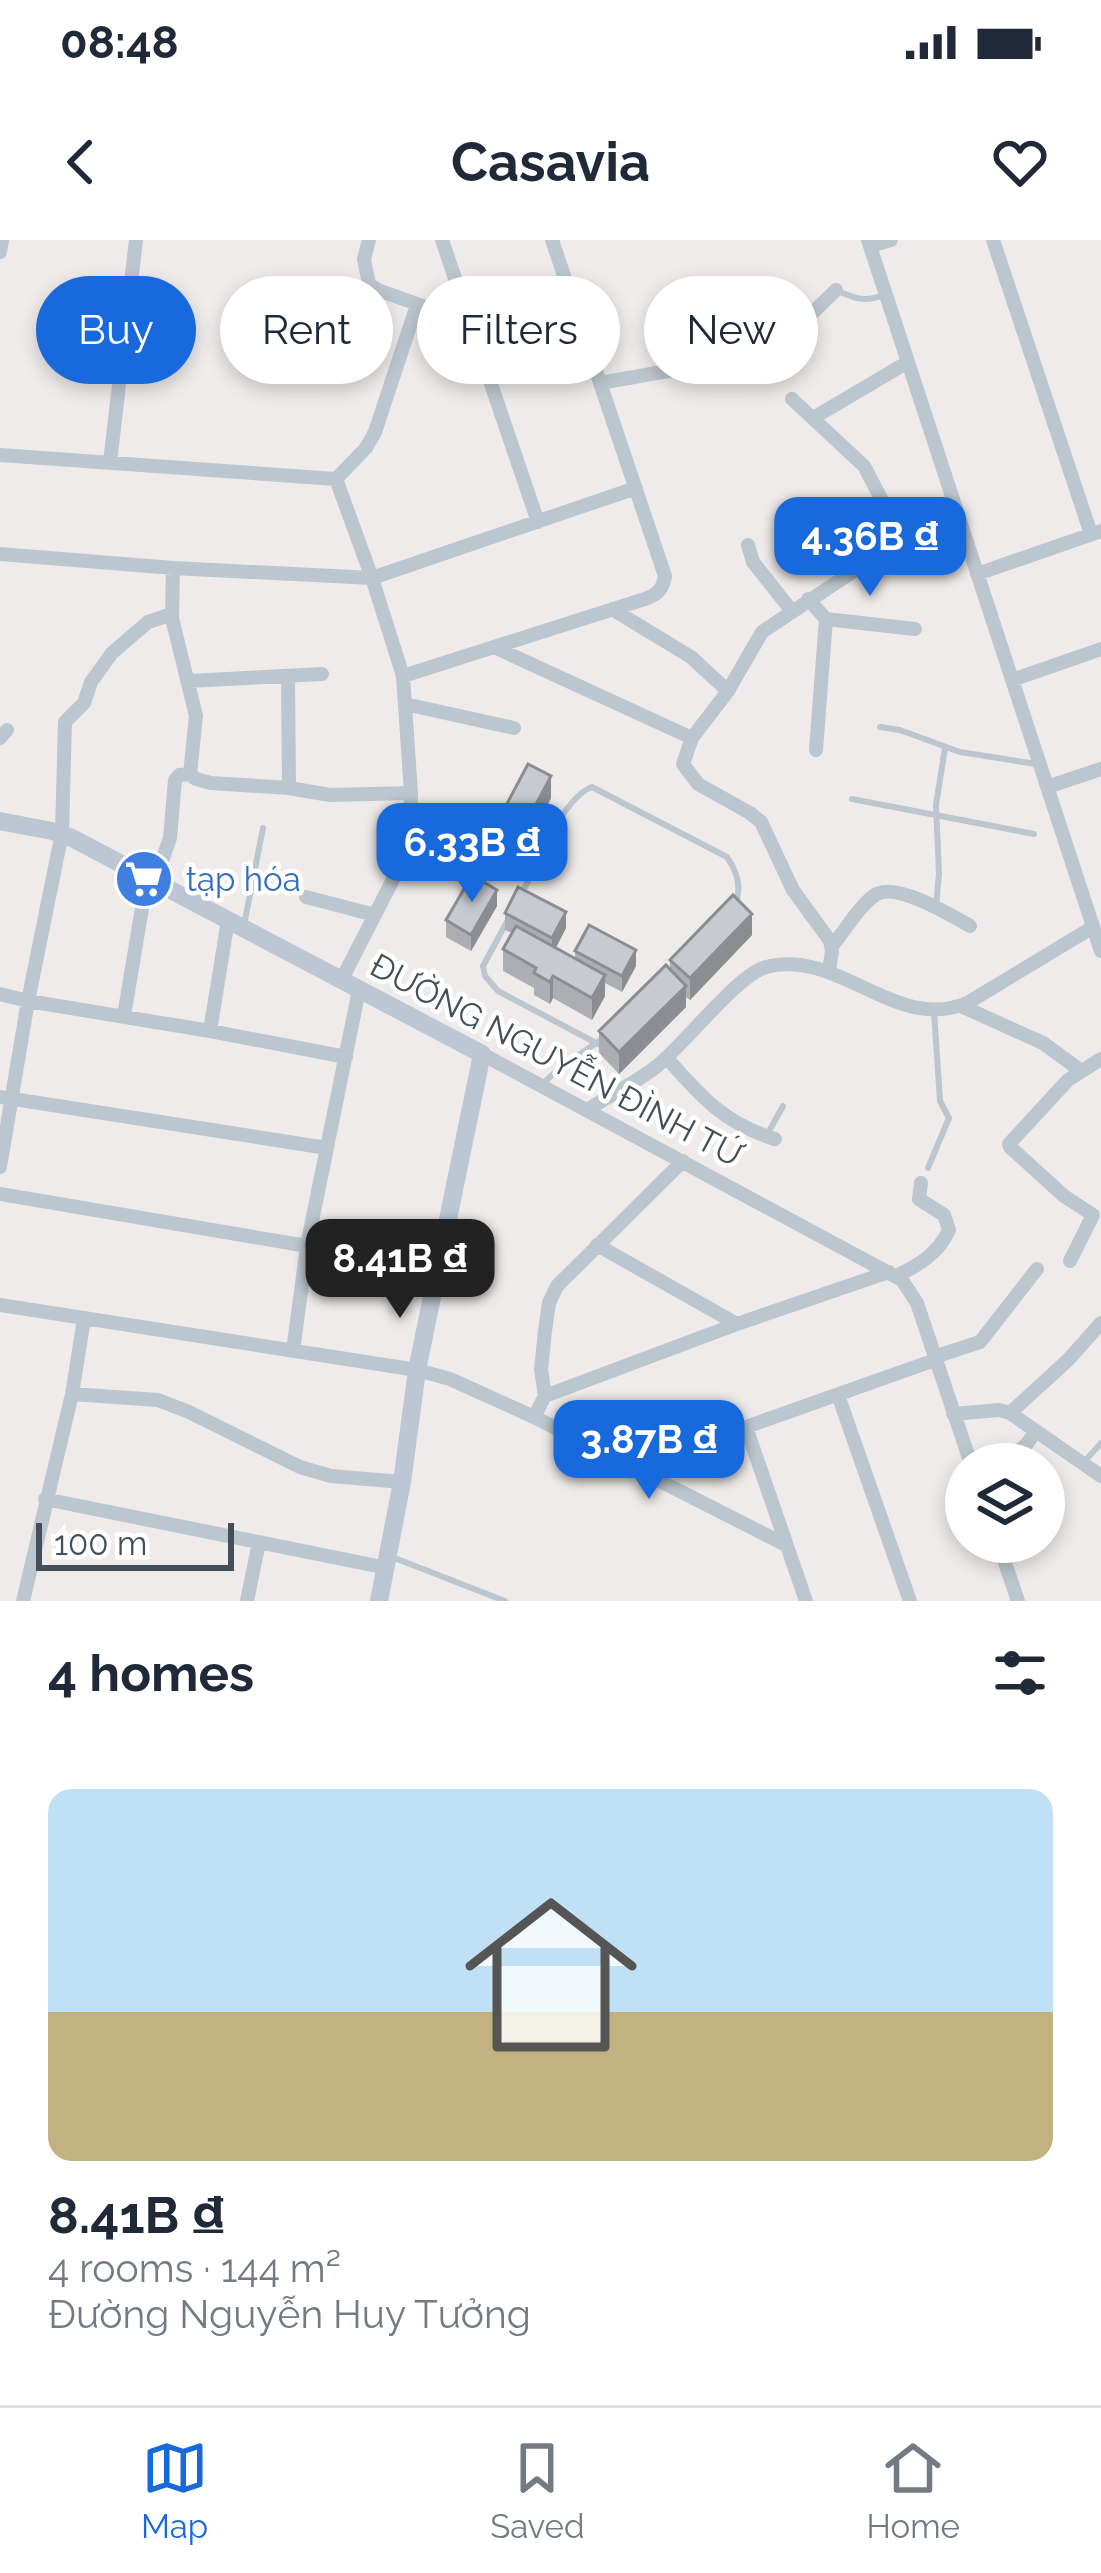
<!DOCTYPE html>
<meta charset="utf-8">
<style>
:root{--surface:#fff;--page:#f6f6f7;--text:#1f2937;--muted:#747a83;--line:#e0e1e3;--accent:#186adc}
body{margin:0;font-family:Raleway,sans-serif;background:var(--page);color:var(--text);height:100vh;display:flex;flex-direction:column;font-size:45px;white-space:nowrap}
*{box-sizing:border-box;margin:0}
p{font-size:39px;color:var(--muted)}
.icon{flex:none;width:66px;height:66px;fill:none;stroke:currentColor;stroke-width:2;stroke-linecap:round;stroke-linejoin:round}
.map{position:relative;height:1361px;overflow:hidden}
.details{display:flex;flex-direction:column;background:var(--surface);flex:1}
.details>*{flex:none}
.banner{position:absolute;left:36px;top:36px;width:1029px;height:108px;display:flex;gap:24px}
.tools{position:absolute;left:945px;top:1203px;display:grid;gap:24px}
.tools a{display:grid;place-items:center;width:120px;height:120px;border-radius:50%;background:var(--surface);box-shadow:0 6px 18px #0003;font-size:60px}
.scale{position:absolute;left:36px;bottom:30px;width:198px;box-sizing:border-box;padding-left:12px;border:6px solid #444f59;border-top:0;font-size:33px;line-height:42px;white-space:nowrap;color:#444f59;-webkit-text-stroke:9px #fff;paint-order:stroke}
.price{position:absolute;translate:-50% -102px;padding:0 27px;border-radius:24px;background:var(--accent);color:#fff;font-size:39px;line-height:78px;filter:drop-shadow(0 3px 6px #0008)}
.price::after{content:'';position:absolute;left:50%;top:72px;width:36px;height:27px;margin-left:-18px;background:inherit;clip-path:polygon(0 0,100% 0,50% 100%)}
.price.selected{background:#222;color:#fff}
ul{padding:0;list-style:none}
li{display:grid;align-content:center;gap:24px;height:636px;padding:0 48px}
li span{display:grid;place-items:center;height:372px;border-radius:24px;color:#555}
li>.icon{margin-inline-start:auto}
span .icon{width:216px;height:216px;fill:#fffc;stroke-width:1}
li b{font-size:51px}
h2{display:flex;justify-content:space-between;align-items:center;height:144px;padding:0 48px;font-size:51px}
.pill{padding:0 42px;border-radius:54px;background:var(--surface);box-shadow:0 6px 18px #0003;font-size:42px;line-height:108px}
.pill.selected{background:var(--accent);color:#fff}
.status{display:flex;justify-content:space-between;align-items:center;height:84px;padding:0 60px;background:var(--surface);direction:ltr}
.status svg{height:33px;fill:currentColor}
header{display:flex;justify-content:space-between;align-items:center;height:156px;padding:0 48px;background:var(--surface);font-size:54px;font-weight:700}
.dock{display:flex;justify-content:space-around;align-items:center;height:168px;border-top:3px solid var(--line);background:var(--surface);font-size:33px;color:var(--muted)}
.dock a{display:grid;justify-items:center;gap:6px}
.dock .selected{color:var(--accent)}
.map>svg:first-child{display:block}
</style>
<div class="status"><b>08:48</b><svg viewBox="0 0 49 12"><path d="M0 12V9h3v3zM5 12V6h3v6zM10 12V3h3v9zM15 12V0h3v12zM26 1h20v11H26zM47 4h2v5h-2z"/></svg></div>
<header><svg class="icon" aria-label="back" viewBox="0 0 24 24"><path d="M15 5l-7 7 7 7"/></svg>Casavia<svg class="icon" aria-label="heart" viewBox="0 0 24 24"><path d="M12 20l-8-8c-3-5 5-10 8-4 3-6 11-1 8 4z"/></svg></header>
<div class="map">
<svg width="1101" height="1361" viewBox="0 0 1101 1361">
<rect width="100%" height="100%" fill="#efebeb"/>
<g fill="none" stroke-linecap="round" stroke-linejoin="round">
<!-- lane -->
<path stroke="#bcc6ce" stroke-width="6" d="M838,51C854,58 866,63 882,55
M880,487L900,490L960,512L1036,524
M852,559L1034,594
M522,653C538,624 562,558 592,547L727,617C738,633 743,649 734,666
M936,666L939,634L936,565L945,508
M508,680L483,726L485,736L498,751L598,804
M244,685L263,588
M541,845L560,828L602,799
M768,893L783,866
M928,928L949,878L940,861L934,771
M1084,1222L1101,1203
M392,1317L505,1361"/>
<!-- street -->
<path stroke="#bcc6ce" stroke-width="14" d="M369,0L364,19L369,44L378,50L470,83
M442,0L538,282
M868,0L1101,711
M993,0L1091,294
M870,6L891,0
M0,12L2,0
M600,143L759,115L793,92L836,50
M792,159L864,226L894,283L896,295L887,309L762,392L728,451L692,498L683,524L698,544L750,573L761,582L793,650L830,701L832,711L829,731
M813,178L908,122
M0,215L336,239
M110,222L136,0
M336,239L372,338L403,436L411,553L410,590L404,618L341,741
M336,239L366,208L375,192L417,65
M895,289L958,276
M748,305L753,322L791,370
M0,314L173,328L372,338L636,248
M173,328L172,378L196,476L190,534
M977,334L1101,291
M808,359L826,379L915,389
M612,369L691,417L728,451
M494,407L692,498
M288,436L289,548
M403,436L648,358C659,353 663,348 665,336L552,0
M1012,440L1101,409
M188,441L322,434
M405,464L514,488
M0,498L7,490
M816,510L826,379
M190,534L196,539L211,543L289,548L330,555L411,553
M1047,547L1101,529
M406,612L456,630L475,581
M155,641L170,598L175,540L179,535L190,534
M306,657L375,675
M832,706C846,690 857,668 875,655C895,641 951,675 970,686
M0,754L28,761L210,791L346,817
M961,766L1043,803L1080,830
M124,776L147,638
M210,791L228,680
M482,814L902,1040L917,1063L971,1224
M667,818C700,856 725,884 775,899
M0,857L327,908
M587,870C610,855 636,843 657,826C685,804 737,735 766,727C840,708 897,795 969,762L1093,687
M0,927L28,761L62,593L65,482L84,463L91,442L112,413L148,382L172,374
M0,954L307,1006
M597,1005L737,1084
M1070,1021L1093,975L1064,956L1010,907L1009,904L1068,840L1101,819
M896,1036C919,1025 938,1014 949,990L944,975L919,959L921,943
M0,1065L417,1130L450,1139L534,1177L786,1305
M293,1111L307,1006L359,750
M934,1117L980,1102L1037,1029
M72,1154L158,1160L189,1172L300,1227L331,1236L402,1242
M838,1155L910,1361
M545,1156L737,1084L889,1032
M1010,1173L1068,1120L1101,1083
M953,1174L999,1170L1010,1173L1101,1236
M534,1177L545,1156L541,1129L545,1091L549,1063L557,1046L683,921
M746,1187L806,1361
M1000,1224L1026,1205L1036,1191
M633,1227L935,1120
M45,1259L387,1328
M998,1302L1018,1361
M23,1361L72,1154L84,1079
M247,1361L259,1302"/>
<!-- secondary -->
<path stroke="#bcc7d3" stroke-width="18" d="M0,581L52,591L72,598L482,814L417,1130L402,1242L379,1361"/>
</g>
<!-- wall -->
<path fill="#acaeb4" d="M551,558L507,641L484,628V607Z
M497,666L471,711L446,697V680Z
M505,673L566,688L556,708L575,719V711L636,726L622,752L605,743V756L592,780L553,758L550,764L534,755V748L503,731V709L512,693L505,690Z
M752,695L690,760L686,757V767L619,834L599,813V791L670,730V720Z"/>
<!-- shaded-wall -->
<path fill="#8c8d92" d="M551,536V558L507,641V619Z
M497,650V666L471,711V695Z
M566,672V688L552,715V698Z
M752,674V695L690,760V738Z
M636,710V726L622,752V736Z
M605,735V756L592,780V758Z
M553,736V758L550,764V742Z
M686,746V767L619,834V812Z"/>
<!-- building -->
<path fill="#c8cad1" stroke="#8c8d92" stroke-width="3" d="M528,524L551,536L507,619L484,607Z
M472,635L497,650L471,695L446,680Z
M518,647L566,672L552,698L505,673Z
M733,655L752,674L690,738L670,720Z
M589,685L636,710L622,736L575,711Z
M516,686L605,735L592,758L553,736L550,742L534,733L536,728L503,709Z
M666,725L686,746L619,812L599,791Z"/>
<!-- icons -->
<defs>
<symbol id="supermarket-disc" viewBox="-11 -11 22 22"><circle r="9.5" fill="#3f7fe0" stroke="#fff"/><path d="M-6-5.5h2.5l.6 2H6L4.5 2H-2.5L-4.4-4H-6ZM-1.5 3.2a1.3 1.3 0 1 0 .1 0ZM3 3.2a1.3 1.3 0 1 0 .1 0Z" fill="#fff"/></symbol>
</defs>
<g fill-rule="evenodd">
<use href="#supermarket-disc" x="111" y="606" width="66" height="66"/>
</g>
<g text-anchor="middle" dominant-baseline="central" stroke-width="9" stroke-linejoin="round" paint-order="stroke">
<!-- shop labels -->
<g font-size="33" fill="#366cbe" stroke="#fff" text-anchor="start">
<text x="186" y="639">tạp hóa</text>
</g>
<!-- street labels -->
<g font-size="33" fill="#444f59" stroke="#fff">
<text transform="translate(556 820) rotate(28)">ĐƯỜNG NGUYỄN ĐÌNH TỨ</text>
</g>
</g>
</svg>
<div class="tools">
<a><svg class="icon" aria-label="layers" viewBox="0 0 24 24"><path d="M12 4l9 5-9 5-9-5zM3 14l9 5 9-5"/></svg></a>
</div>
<div class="scale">100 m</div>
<b class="price" style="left:870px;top:359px">4.36B ₫</b>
<b class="price" style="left:472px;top:665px">6.33B ₫</b>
<b class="price selected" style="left:400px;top:1081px">8.41B ₫</b>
<b class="price" style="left:649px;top:1262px">3.87B ₫</b>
<div class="banner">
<a class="pill selected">Buy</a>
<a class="pill">Rent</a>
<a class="pill">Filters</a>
<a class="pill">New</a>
</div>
</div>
<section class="details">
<h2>4 homes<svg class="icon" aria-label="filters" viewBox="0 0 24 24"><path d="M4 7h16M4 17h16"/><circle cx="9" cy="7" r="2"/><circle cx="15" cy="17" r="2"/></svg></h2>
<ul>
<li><span style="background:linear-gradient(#bfe0f5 60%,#c2b280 0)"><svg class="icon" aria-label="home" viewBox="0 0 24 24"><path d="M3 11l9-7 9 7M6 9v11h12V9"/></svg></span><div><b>8.41B ₫</b><p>4 rooms · 144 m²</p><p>Đường Nguyễn Huy Tưởng</p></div></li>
</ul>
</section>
<nav class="dock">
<a class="selected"><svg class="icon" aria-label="map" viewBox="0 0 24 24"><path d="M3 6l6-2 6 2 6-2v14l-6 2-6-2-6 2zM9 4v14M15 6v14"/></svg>Map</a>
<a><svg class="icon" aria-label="saved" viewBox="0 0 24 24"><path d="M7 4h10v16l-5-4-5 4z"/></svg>Saved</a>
<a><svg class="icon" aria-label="home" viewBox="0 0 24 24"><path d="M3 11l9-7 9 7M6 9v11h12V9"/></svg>Home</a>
</nav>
